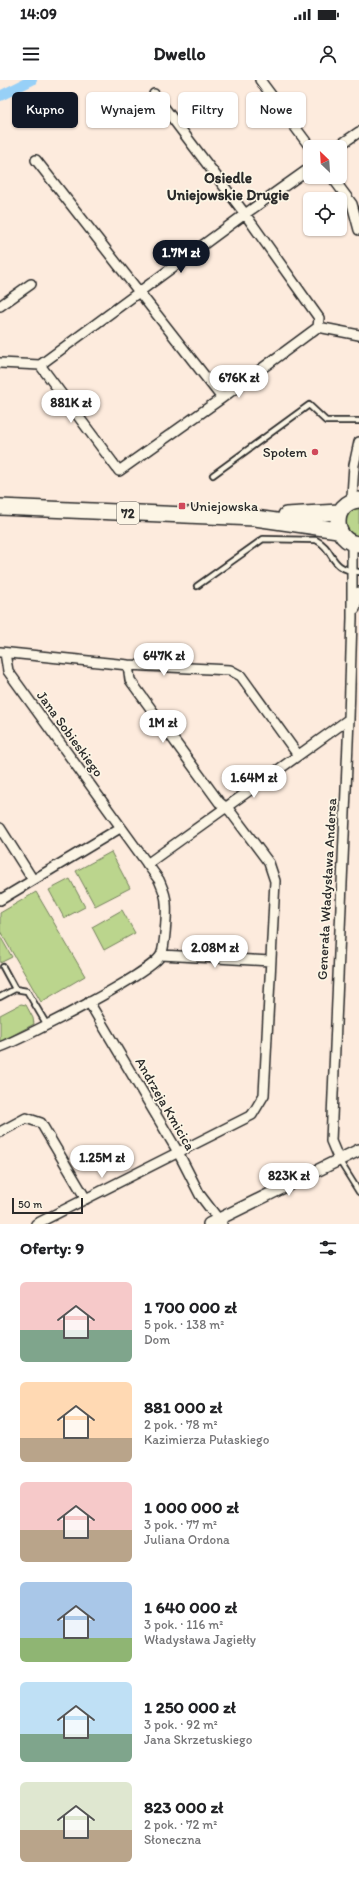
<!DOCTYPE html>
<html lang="pl">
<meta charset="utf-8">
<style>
:root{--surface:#fff;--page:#f2f2f2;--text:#202124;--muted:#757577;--accent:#111827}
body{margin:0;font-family:Itim,sans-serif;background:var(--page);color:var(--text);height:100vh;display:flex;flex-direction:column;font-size:15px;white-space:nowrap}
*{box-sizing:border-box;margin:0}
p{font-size:13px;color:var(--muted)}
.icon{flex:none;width:22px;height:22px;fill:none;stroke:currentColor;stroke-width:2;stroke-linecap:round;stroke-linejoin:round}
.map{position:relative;height:1144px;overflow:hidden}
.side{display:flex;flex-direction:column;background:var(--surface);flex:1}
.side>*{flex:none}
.guide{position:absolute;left:12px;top:12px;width:335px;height:36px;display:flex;gap:8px}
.needle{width:26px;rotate:335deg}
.tools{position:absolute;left:303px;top:60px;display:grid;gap:8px}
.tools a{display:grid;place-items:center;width:44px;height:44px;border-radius:6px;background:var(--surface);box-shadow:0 1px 3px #0004;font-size:20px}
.scale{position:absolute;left:12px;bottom:10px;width:71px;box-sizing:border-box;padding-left:4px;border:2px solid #2b2b2b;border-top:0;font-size:11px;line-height:14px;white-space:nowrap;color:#2b2b2b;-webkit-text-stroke:3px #fcf5e5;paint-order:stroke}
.price{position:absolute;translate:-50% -34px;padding:0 9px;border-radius:14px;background:#fff;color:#222;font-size:13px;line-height:26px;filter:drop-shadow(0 1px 2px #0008)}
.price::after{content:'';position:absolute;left:50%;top:24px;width:12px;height:9px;margin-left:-6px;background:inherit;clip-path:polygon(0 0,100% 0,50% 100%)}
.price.selected{background:var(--accent);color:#fff}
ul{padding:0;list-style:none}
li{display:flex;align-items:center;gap:12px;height:100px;padding:0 20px}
li span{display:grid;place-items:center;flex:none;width:112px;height:80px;border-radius:6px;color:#555}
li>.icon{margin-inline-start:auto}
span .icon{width:48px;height:48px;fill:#fffc;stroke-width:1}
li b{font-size:17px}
h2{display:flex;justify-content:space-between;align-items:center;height:48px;padding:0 20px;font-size:17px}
.tag{padding:0 14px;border-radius:6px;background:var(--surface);box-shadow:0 1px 3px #0004;font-size:14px;line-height:36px}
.tag.selected{background:var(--accent);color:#fff}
.status{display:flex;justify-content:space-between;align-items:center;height:28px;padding:0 20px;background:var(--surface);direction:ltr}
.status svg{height:11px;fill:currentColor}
header{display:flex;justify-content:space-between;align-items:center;height:52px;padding:0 20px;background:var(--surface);font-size:18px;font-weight:800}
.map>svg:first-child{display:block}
</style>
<div class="status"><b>14:09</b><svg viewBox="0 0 49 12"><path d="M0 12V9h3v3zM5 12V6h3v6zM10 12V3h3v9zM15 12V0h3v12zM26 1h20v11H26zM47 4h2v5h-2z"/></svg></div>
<header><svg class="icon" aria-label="menu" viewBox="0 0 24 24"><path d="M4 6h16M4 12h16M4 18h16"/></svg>Dwello<svg class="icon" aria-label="person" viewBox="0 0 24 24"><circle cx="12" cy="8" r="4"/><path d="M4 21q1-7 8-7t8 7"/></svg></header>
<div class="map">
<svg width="359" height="1144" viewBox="0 0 359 1144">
<rect width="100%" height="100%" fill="#fdebdd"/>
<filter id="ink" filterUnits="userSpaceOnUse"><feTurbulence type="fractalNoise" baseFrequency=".025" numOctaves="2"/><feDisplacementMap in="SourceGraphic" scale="8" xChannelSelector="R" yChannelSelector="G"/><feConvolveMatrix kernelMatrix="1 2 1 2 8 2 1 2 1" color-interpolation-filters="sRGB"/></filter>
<g filter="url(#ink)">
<!-- green -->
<path fill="#bbd58d" stroke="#73805c" d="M359,427V457L347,452L343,438L349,430Z
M111,772L130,808L95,826L76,791Z
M70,799L85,827L64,838L49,810Z
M36,812L85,896L41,922L0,851V833Z
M122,830L135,853L104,870L92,847Z
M0,856L12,877L0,883Z
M21,924L26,925L33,938L34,944L0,962V935Z"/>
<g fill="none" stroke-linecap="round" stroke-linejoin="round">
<!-- canal -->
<path stroke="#97d0f7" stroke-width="10" d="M0,16L32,0"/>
<defs>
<path id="service" d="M213,395L309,325L326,341H359
M197,506L263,459L316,460C336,470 327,489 359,492
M3,887L15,909
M0,917L15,909L27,911L47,945
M339,1080L359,1112"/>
<path id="minor" d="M260,0L310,67
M154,14L245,134L319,238L318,247
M337,67L359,52
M36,80L222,318
M332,97L352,124L359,150
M0,226L31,204
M0,283L40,285
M40,285L119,391L222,318L318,247L359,255
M40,285L245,134L310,88
M349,422L352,416L354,385L359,362
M355,529L359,512
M0,572L128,585L230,590L241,596L298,675
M0,748L33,800
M147,784L349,639
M0,820L120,748
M161,875L270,881
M89,922L178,1072L200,1115L222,1144
M0,967C24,958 152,893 161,875C165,867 167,832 166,823C166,815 162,807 159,800L8,591L5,573
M0,1052L26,1038L41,1043L86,1119
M339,1080L331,1061L349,639L352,538V463
M36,1144L252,1035L264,1015L275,801L269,783L230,731L219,722L130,600L128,585"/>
<path id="tertiary" d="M209,1144L359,1070"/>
<path id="primary" d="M359,420C331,422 331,462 359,464
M0,427L255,438L338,450
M286,435L339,432"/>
</defs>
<!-- service casing -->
<use href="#service" stroke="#2b2b2b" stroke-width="8"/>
<!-- minor casing -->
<use href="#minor" stroke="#2b2b2b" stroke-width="12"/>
<!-- tertiary casing -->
<use href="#tertiary" stroke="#2b2b2b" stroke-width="14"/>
<!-- primary casing -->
<use href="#primary" stroke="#2b2b2b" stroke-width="18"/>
<!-- service -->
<use href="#service" stroke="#fcf5e5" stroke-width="4.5"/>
<!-- minor -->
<use href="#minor" stroke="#fcf5e5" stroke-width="9"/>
<!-- tertiary -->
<use href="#tertiary" stroke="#fcf5e5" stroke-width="11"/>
<!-- primary -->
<use href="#primary" stroke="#fcf5e5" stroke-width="15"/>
</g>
</g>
<!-- markers -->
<g fill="#d1495b" stroke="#fcf5e5" stroke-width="1.5">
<circle cx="315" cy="372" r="4"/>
<rect x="178" y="422" width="8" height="8" rx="2"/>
</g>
<g text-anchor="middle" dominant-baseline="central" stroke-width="3.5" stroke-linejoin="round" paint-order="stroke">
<!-- shield labels -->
<rect fill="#fcf5e5" stroke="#6a6863" stroke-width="1" x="117" y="422" width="22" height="22" rx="3"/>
<g font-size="13" font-weight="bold" fill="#2b2b2b">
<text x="128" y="433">72</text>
</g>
<!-- poi labels -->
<g font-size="14" fill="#2b2b2b" stroke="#fcf5e5" text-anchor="end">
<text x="307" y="372">Społem</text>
<text x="190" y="426" text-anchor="start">Uniejowska</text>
</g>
<!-- street labels -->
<g font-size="14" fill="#2b2b2b" stroke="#fcf5e5">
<text transform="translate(70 654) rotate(54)">Jana Sobieskiego</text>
<text transform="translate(327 809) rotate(-87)">Generała Władysława Andersa</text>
<text transform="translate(165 1024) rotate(60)">Andrzeja Kmicica</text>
</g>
<!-- neighbourhood labels -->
<g font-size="15" font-weight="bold" fill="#2b2b2b" stroke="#fcf5e5">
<text x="228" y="98">Osiedle<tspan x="228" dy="17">Uniejowskie Drugie</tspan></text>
</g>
</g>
</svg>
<div class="tools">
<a><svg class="needle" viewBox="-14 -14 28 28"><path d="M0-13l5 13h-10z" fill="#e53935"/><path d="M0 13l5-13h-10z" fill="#757577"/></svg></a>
<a><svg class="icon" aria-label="locate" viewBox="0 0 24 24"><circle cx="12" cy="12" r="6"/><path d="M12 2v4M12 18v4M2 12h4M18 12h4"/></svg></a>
</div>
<div class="scale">50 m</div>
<b class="price selected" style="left:181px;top:194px">1.7M zł</b>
<b class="price" style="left:239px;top:319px">676K zł</b>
<b class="price" style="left:71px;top:344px">881K zł</b>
<b class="price" style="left:164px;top:597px">647K zł</b>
<b class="price" style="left:163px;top:664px">1M zł</b>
<b class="price" style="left:254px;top:719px">1.64M zł</b>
<b class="price" style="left:215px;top:889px">2.08M zł</b>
<b class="price" style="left:102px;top:1099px">1.25M zł</b>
<b class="price" style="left:289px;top:1117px">823K zł</b>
<div class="guide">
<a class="tag selected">Kupno</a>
<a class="tag">Wynajem</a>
<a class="tag">Filtry</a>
<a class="tag">Nowe</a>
</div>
</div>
<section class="side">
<h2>Oferty: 9<svg class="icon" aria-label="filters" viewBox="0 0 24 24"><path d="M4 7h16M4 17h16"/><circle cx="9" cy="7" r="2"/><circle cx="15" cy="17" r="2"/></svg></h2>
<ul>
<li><span style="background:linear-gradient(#f6c9c9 60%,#7fa58c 0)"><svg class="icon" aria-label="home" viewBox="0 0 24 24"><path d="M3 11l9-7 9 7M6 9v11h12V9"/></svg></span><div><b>1 700 000 zł</b><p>5 pok. · 138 m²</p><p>Dom</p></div></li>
<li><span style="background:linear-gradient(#ffd9b3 70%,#b9a48a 0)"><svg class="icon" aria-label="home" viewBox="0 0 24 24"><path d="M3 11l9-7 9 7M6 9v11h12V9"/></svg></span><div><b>881 000 zł</b><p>2 pok. · 78 m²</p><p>Kazimierza Pułaskiego</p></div></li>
<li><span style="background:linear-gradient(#f6c9c9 60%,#b9a48a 0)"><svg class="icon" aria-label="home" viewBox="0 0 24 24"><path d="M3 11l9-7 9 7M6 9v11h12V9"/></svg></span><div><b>1 000 000 zł</b><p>3 pok. · 77 m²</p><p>Juliana Ordona</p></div></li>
<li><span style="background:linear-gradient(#a9c7e8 70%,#8fb573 0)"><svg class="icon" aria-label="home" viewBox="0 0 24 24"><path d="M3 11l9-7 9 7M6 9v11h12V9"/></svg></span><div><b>1 640 000 zł</b><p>3 pok. · 116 m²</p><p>Władysława Jagiełły</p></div></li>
<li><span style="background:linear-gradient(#bfe0f5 65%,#7fa58c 0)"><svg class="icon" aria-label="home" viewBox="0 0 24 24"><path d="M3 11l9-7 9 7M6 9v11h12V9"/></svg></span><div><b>1 250 000 zł</b><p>3 pok. · 92 m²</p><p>Jana Skrzetuskiego</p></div></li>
<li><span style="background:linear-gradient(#dfe7d0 60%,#b9a48a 0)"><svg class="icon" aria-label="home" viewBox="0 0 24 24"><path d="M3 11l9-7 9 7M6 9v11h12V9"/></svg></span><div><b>823 000 zł</b><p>2 pok. · 72 m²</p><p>Słoneczna</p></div></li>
</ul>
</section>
